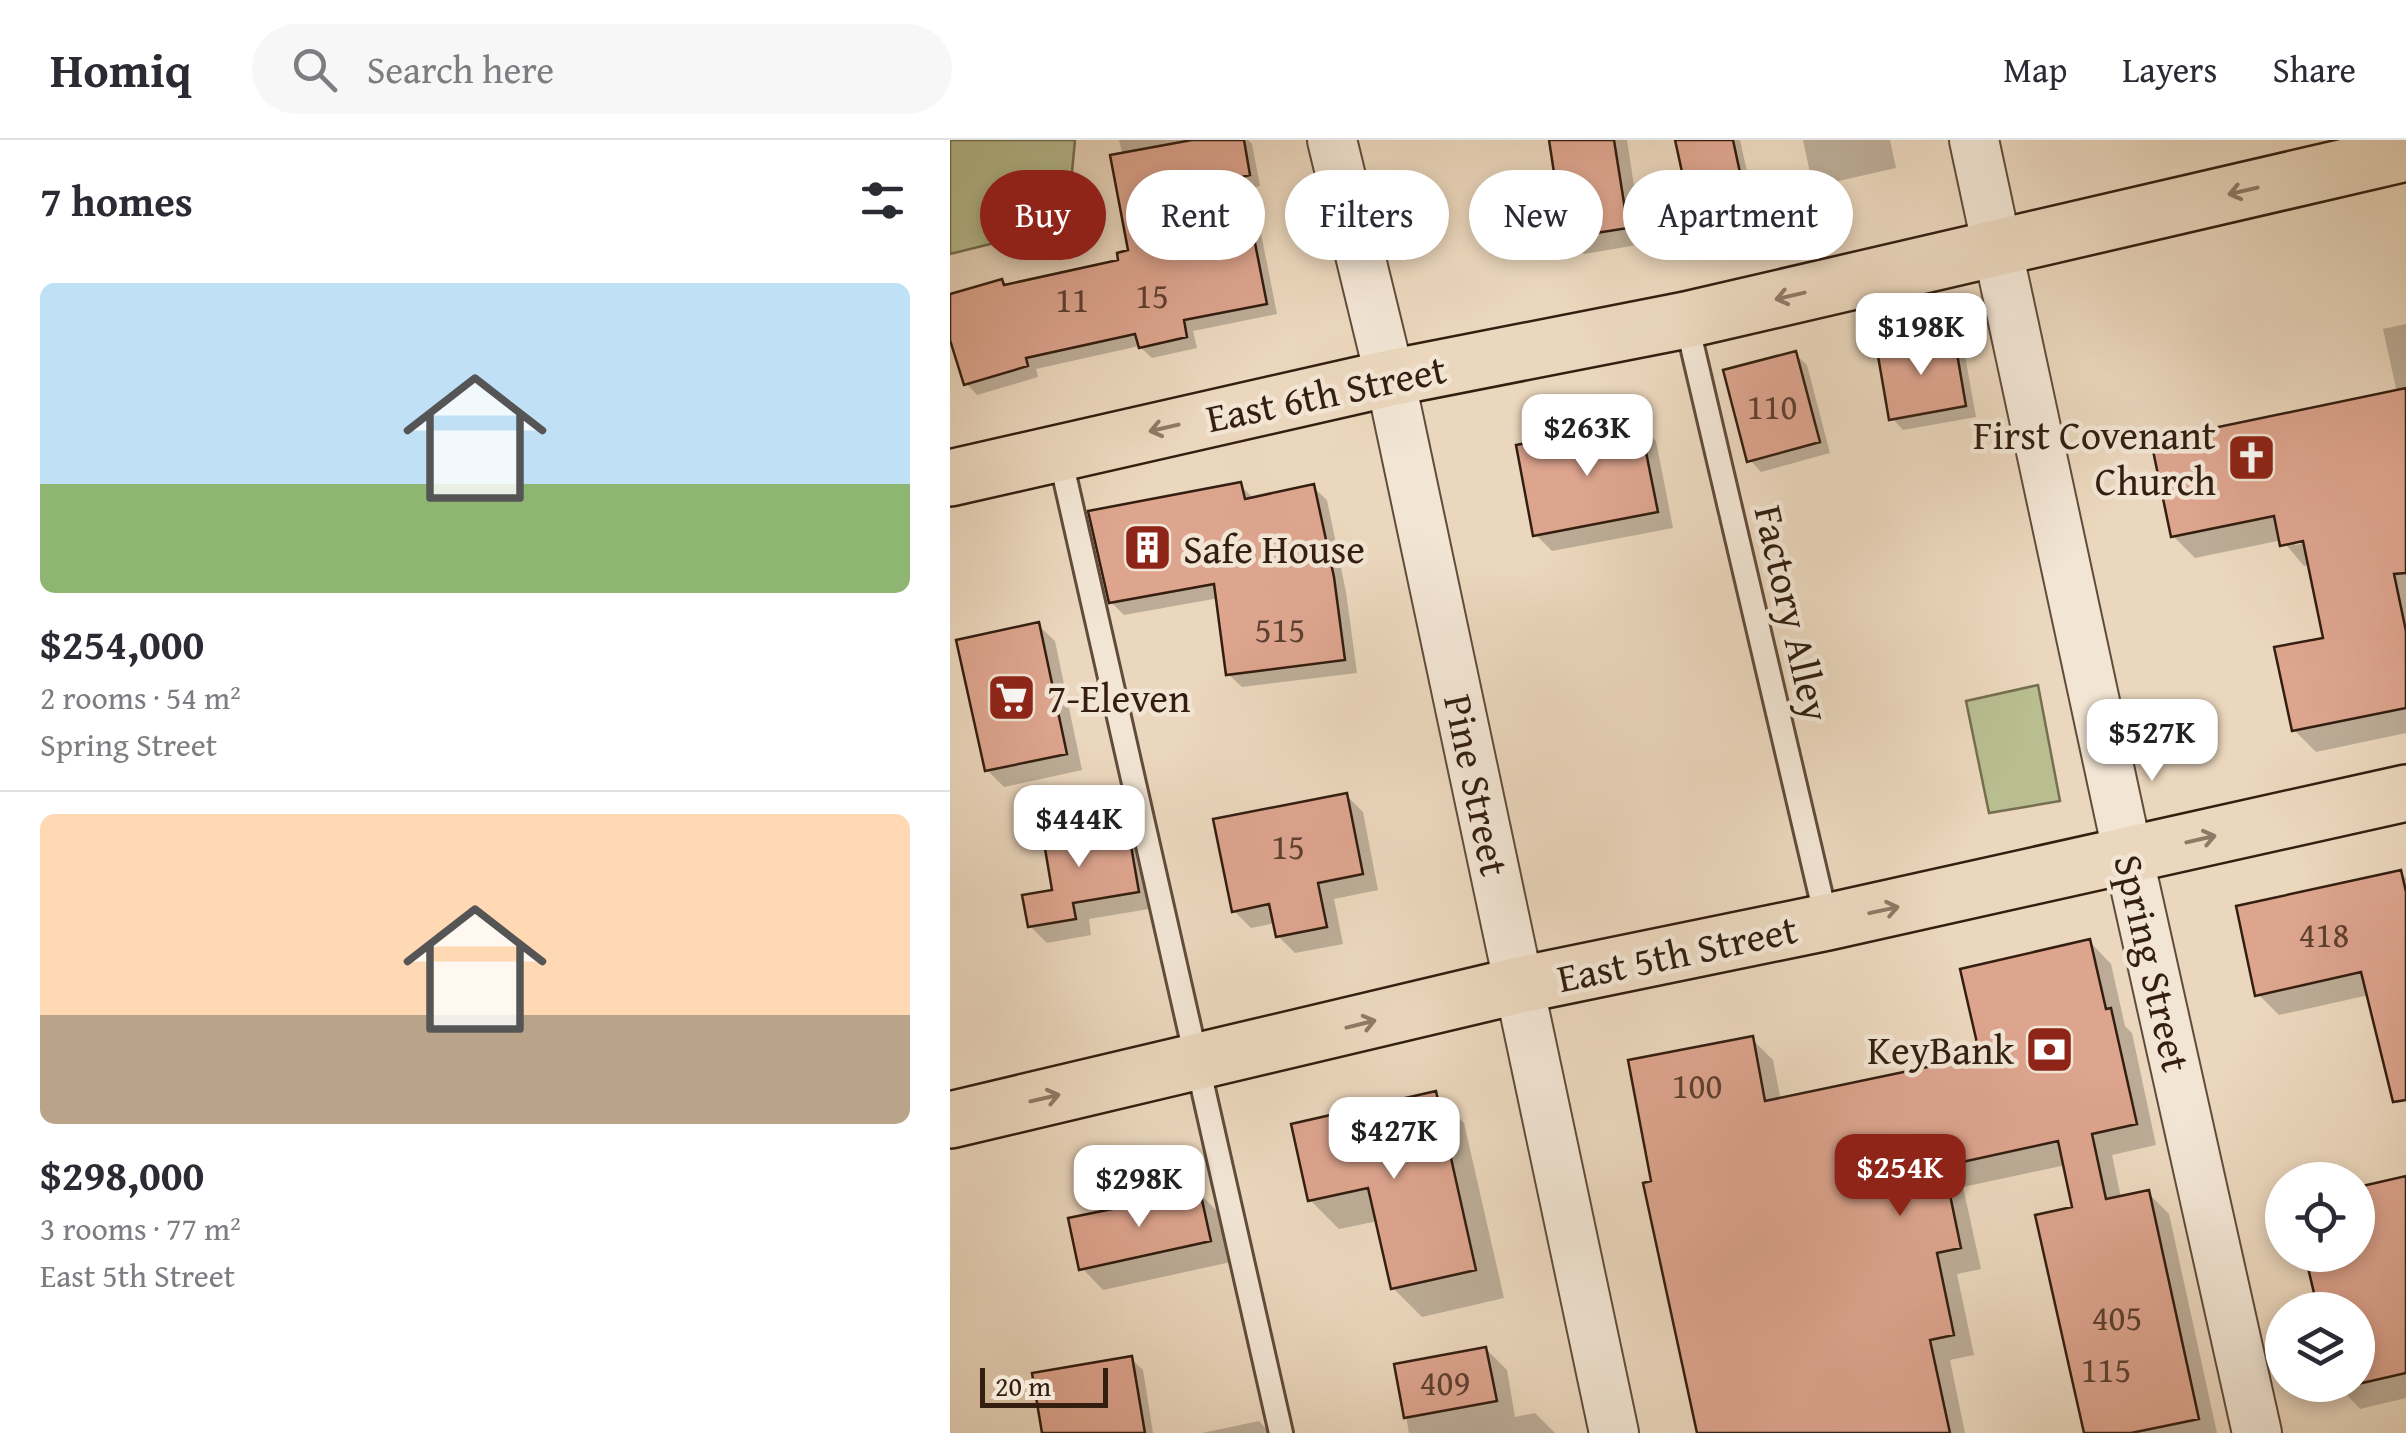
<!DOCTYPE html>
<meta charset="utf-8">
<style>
:root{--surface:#fff;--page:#f7f7f7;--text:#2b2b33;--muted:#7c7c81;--line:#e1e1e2;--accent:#8f2418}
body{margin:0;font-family:"Gentium Book Plus",serif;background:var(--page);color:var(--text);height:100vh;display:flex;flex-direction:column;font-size:38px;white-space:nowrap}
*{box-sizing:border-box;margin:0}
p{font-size:32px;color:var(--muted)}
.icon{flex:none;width:55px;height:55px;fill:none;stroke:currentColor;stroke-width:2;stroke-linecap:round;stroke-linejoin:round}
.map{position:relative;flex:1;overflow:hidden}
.sheet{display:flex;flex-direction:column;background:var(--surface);width:950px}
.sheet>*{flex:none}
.guide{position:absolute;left:30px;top:30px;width:950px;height:90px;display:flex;gap:20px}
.fabs{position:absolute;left:1315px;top:1022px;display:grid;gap:20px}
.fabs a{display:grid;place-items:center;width:110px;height:110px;border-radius:50%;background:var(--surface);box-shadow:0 5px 15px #0003;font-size:50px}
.scale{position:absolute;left:30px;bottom:25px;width:128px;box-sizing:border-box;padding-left:10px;border:5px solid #331e10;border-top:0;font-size:28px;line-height:35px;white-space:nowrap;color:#331e10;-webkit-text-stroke:8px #f2e5d4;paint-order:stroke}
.price{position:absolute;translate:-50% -85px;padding:0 22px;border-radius:20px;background:#fff;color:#222;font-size:32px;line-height:65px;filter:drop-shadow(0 2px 5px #0008)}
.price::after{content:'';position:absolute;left:50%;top:60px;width:30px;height:22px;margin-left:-15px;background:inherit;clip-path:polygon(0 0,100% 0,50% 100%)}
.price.on{background:var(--accent);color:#fff}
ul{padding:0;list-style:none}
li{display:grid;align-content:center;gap:20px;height:530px;padding:0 40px}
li+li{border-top:2px solid var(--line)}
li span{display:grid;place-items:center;height:310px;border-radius:15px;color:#555}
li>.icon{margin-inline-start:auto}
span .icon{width:180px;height:180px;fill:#fffc;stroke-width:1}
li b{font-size:42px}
h2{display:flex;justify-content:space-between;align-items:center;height:120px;padding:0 40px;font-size:42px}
.chip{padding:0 35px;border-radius:45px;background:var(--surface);box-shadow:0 5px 15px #0003;font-size:35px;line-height:90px}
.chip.on{background:var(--accent);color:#fff}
header{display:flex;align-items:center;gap:60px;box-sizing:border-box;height:140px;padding:0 50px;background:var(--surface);border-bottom:2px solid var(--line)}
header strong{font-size:48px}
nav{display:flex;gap:55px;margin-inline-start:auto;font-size:35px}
.search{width:700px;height:90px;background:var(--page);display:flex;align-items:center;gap:25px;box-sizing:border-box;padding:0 35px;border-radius:55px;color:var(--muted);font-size:38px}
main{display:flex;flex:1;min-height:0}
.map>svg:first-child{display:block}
</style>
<header>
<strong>Homiq</strong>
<div class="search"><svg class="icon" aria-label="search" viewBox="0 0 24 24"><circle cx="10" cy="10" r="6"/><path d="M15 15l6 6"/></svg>Search here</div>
<nav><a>Map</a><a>Layers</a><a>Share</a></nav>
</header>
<main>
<section class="sheet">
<h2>7 homes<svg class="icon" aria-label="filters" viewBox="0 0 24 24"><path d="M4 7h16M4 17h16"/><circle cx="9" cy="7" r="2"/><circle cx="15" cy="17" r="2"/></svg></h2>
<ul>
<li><span style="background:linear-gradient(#bfe0f5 65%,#8fb573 0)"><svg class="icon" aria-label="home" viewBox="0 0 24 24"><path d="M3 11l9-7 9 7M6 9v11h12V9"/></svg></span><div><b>$254,000</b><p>2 rooms · 54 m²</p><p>Spring Street</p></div></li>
<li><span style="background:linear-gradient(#ffd9b3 65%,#b9a48a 0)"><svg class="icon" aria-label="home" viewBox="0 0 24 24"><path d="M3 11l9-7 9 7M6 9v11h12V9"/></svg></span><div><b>$298,000</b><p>3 rooms · 77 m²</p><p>East 5th Street</p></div></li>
</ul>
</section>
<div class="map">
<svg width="1456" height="1293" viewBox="0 0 1456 1293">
<rect width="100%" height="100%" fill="#ebd7bd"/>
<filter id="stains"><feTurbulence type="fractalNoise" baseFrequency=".002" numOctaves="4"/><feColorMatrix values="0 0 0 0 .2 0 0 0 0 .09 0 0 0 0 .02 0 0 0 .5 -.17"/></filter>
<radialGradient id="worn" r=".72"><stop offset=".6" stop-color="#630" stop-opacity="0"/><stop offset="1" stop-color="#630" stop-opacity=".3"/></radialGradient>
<!-- green -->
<path fill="#b8be90" stroke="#766e50" stroke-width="2.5" d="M0,0H125L117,85L0,114Z
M1088,545L1110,661L1039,673L1016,561Z"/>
<!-- shadow -->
<path fill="#0003" fill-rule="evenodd" d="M169,0H298L302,4L310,46L302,48L327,174L243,191L247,208L202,218L189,206L86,229L88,237L27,255L16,243L0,191V157L51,141L56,147L172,122L181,112L173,16Z
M601,0H677L693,104L634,114L617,97Z
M728,0H790L808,80L757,92L746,80Z
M853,0H940L946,28L871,45L860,33Z
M1456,184V593L1366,612L1344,590L1376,499L1360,425L1354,426L1332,400L1245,418L1223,396L1447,253L1433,189ZM1345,400L1365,401L1345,405Z
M1003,198L1014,210L1026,277L953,290L942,278Z
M845,214L857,225L880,313L811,332L800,320Z
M689,284L706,301L723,388L602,411L585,394Z
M290,345L303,358L363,347L377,360L396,452L407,533L292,547L278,534L269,458L174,475L161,462Z
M88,485L105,501L132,630L54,647L37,630Z
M396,655L413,672L428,750L384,759L393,804L345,813L328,796L325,783L301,788L284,771Z
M128,669L144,685L148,702L179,696L195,713L205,768L139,779L141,795L97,803L80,786L105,752Z
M1450,732L1456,738V927L1419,855L1329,875L1308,854Z
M1140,802L1161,824L1175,886L1182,893L1206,1005L1162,1015L1171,1058L1198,1053L1219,1074L1267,1293H1136L1125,1069L1116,1025L1013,1047L1031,1129L1007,1134L1024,1215L1000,1220L1015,1293H750L704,1043L802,899L823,920L831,961L1033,918Z
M485,954L514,983L554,1158L472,1177L443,1148L428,1081L389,1089L360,1060Z
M1456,1038V1258L1410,1269L1388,1245H1408V1170H1371L1358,1115H1408V1049Z
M249,1053L271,1075L281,1122L153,1150L132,1128Z
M536,1209L557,1230L565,1277L585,1273L605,1293H459L447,1226Z
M181,1219L193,1230L203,1293H94Z
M309,1281L320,1293H252Z"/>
<!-- building -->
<path fill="#dda48e" stroke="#331e10" stroke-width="2.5" d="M242,0H294L300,35L292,37L317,164L234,180L237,197L189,208L185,194L76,218L78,226L14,245L0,200V154L52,139L54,145L168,120L167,113L178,110L160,15Z
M599,0H664L678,88L614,98Z
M725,0H783L798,70L743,82Z
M1004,196L1016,266L939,280L927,210Z
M846,211L870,302L797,322L773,230Z
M1456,248V433L1444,434L1456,491V568L1342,591L1324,507L1373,498L1353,401L1330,406L1324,376L1221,397L1201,301Z
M690,282L708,372L583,396L566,305Z
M291,342L295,359L364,344L384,437L395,520L276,535L264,444L159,463L138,371Z
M89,482L117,614L35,631L6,500Z
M397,653L413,734L368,743L377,787L326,797L319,764L282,772L263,679Z
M128,666L136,702L179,694L189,752L123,763L126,779L78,787L72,755L102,750L91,685Z
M1451,730L1456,752V960L1443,962L1411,832L1305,856L1286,766Z
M1140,799L1156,869L1161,868L1187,984L1142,994L1156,1059L1199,1050L1249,1279L1181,1293H1134L1085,1075L1122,1067L1108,1001L994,1026L1011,1108L987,1113L1004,1195L980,1200L1000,1293H747L693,1043L701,1041L678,920L803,896L815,961L1030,916L1010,829Z
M486,951L526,1130L441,1149L418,1048L358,1061L341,984Z
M1456,1036V1233L1408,1244V1170H1368L1355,1115H1408V1047Z
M250,1051L261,1101L129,1130L118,1078Z
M536,1207L547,1261L454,1278L444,1224Z
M182,1216L195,1293H92L82,1233Z"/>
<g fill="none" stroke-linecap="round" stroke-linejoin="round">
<defs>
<path id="service" d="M736,180L877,782
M109,312L331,1293"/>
<path id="minor" d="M382,0L440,238L664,1293
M1024,0L1178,715L1307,1293"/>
<path id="primary" d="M0,338L440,238L736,180L1456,13
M0,980L570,845L877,782L1456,653"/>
</defs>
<!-- service casing -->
<use href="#service" stroke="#614c3b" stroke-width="28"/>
<!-- minor casing -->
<use href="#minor" stroke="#614c3b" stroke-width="52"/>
<!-- primary casing -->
<use href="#primary" stroke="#331e10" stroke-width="60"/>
<!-- service -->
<use href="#service" stroke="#f2e5d4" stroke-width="22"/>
<!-- minor -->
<use href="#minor" stroke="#f2e5d4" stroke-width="48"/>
<!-- primary -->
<use href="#primary" stroke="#ebd7bd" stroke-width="55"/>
</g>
<!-- one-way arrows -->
<defs><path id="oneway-shaft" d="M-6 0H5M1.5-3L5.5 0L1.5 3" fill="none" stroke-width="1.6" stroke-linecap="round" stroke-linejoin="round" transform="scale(2.5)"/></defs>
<g stroke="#8f7a66">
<use href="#oneway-shaft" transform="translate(1293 51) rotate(167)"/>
<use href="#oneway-shaft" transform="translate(840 156) rotate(167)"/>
<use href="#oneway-shaft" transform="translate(214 288) rotate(167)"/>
<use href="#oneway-shaft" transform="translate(1251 699) rotate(-13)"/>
<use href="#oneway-shaft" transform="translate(934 770) rotate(-12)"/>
<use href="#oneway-shaft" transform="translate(411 884) rotate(-14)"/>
<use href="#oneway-shaft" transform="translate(95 958) rotate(-13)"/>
</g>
<!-- icons -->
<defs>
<symbol id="church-square" viewBox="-11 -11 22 22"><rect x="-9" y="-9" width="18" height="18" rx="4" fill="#8f2418" stroke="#f2e5d4"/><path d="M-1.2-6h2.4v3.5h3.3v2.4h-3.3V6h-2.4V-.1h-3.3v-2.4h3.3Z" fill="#fff"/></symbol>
<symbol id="building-square" viewBox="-11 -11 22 22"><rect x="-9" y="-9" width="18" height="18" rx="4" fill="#8f2418" stroke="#f2e5d4"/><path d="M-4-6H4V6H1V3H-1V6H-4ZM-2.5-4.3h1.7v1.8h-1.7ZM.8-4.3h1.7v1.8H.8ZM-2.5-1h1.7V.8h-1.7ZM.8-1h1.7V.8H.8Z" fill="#fff"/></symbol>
<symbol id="supermarket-square" viewBox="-11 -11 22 22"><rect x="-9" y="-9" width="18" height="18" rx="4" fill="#8f2418" stroke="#f2e5d4"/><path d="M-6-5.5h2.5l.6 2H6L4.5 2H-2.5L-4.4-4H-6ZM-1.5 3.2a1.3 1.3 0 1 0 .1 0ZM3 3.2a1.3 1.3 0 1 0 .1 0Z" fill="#fff"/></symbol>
<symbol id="bank-square" viewBox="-11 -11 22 22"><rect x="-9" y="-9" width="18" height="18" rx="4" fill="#8f2418" stroke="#f2e5d4"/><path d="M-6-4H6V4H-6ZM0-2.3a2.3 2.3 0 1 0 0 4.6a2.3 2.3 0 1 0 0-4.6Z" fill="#fff"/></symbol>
</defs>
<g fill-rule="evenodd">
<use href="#church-square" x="1274" y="290" width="55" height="55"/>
<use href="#building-square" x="170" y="380" width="55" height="55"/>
<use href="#supermarket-square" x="34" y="530" width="55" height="55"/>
<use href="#bank-square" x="1072" y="882" width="55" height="55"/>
</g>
<g text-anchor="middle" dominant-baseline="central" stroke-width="9" stroke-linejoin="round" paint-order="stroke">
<!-- number labels -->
<g font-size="35" fill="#5e4030">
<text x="202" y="155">15</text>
<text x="122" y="159">11</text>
<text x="822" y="266">110</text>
<text x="330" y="489">515</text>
<text x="338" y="706">15</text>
<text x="1374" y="794">418</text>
<text x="747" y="945">100</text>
<text x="1167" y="1177">405</text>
<text x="1156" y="1229">115</text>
<text x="495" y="1242">409</text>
</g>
<!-- street labels -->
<g font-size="40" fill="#331e10" stroke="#f2e5d4">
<text transform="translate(376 253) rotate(-12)">East 6th Street</text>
<text transform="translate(843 473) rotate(77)">Factory Alley</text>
<text transform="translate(527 645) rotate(78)">Pine Street</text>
<text transform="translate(727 813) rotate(-12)">East 5th Street</text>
<text transform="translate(1203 823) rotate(77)">Spring Street</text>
</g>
<!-- poi labels -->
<g font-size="40" fill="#331e10" stroke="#f2e5d4" text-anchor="end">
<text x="1266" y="294">First Covenant<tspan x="1266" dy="46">Church</tspan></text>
<text x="233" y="408" text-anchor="start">Safe House</text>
<text x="97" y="557" text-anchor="start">7-Eleven</text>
<text x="1064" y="909">KeyBank</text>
</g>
</g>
<rect width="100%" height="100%" filter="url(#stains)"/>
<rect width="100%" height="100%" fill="url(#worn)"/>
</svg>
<div class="fabs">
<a><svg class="icon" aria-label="locate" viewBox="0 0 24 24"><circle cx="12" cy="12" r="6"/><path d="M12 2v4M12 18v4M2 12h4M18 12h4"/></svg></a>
<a><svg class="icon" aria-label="layers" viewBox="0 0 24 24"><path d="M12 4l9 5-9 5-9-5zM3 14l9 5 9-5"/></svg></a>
</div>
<div class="scale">20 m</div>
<b class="price" style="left:971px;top:238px">$198K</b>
<b class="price" style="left:637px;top:339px">$263K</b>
<b class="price" style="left:1202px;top:644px">$527K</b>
<b class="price" style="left:129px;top:730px">$444K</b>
<b class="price" style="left:444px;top:1042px">$427K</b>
<b class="price on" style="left:950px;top:1079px">$254K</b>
<b class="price" style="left:189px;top:1090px">$298K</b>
<div class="guide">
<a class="chip on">Buy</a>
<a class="chip">Rent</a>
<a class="chip">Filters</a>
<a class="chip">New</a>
<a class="chip">Apartment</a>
</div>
</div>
</main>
